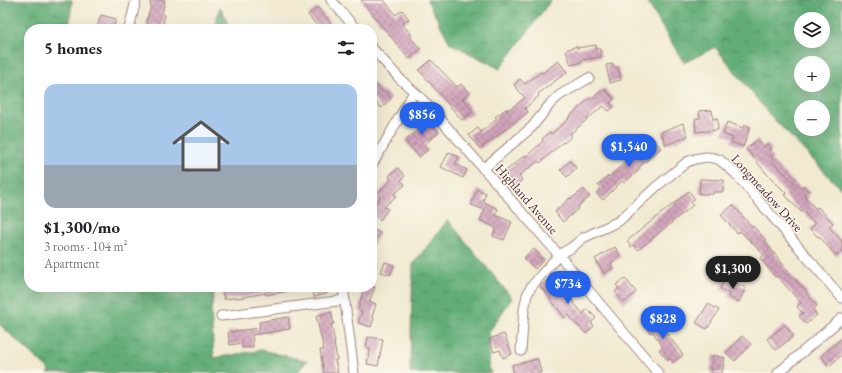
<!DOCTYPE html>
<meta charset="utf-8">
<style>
:root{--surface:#fff;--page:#f2f2f2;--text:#202124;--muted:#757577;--accent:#2563eb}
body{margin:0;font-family:"EB Garamond",serif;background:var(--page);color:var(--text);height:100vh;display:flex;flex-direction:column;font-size:15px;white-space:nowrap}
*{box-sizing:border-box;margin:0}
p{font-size:13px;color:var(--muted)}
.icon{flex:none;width:22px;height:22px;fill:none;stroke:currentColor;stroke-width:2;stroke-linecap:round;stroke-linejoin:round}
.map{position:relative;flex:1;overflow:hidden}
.drawer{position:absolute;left:24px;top:24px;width:353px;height:268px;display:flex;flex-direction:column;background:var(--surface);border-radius:16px;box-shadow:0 4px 16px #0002}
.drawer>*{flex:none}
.tools{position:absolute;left:794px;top:12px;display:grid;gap:8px}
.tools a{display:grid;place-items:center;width:36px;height:36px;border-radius:50%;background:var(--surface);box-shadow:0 4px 16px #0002;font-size:20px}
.price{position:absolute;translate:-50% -34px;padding:0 9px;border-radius:14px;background:var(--accent);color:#fff;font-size:13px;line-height:26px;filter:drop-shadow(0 1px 2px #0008)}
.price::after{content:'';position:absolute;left:50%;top:24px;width:12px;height:9px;margin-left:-6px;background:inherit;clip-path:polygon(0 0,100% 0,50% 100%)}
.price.on{background:#222;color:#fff}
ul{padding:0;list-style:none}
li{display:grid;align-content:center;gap:8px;height:212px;padding:0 20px}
li span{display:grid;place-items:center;height:124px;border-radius:12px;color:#555}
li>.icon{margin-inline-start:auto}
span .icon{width:72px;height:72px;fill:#fffc;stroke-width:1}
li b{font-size:17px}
h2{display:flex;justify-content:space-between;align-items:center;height:48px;padding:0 20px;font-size:17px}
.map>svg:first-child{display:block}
</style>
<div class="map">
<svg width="842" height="373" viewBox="0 0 842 373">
<defs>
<pattern id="forest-crowns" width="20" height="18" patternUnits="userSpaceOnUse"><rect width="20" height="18" fill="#62ad77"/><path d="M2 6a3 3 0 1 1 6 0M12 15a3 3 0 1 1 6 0" fill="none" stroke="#538c62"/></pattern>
<pattern id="building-cross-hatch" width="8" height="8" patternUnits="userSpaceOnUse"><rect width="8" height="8" fill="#d1a4bc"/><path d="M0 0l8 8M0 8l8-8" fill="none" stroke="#ac8599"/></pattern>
</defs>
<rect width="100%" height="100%" fill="#fbf7ec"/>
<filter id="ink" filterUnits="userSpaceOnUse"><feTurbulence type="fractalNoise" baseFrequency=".025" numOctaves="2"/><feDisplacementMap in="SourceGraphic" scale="8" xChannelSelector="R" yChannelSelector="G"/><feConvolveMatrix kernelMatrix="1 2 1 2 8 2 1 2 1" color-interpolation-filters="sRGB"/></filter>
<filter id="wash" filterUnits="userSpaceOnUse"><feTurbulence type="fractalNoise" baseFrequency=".012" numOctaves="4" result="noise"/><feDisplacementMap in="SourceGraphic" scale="16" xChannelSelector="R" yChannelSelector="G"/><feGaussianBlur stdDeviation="0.9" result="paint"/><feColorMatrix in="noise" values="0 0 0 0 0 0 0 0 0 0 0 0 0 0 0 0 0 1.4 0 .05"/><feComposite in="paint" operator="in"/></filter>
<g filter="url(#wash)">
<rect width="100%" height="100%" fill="#f1ead1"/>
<!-- forest -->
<path fill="url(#forest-crowns)" stroke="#566651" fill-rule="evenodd" d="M0,0H72L69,29H29V287H215L211,311L214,358L262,350L307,361L297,373H48L49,370L0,325Z
M427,0H551L500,69L450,43Z
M646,0H842V190L770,115L715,47L684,63ZM801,19H823V41H801ZM801,63H823V85H801ZM801,107H823V129H801Z
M220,7L231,29H214Z
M448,220L512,298L489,332V370L492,373H410V370L413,264Z"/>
<g id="blocks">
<!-- building -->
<path fill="url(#building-cross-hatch)" d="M151,0H165L162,14L165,15L162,27L146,23L151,6L150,5Z
M361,0H384L396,15L402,10L409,19L402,24L411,34L409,36L421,49L409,59Z
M317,7L325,16L335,29H320L308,15Z
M101,15L116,19L113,29H104L97,27Z
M596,45V49H600L601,57L581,60L582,62L571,65L566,50L577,46V48Z
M431,60L457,87L461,84L469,93L463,99L473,112L462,120L419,70Z
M558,61L567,72L538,94L539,96L525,108L528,112L480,149L469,135L478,128L481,132L497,119L495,117L506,109L507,111L525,98L514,85L520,79L525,84L541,72L543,73Z
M612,64L613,67H618L621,80L610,83L606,65Z
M372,81L382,92L384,91L391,99L381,108L372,97Z
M604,88L614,99L610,103L614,107L609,111L603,106L570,134L572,136L564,143L563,142L540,163L538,161L519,176L522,180L514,188L502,174L525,155L526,157L543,141L542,139L550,132L551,134L569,119L568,118L582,105L590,98L592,99Z
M712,110L713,119L717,118L718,130L696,132L695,119L700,118L699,111Z
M425,115L439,132L424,145L428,150L419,157L405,141L419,129L415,124Z
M727,122L743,128L745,125L750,127L743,147L731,142L733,138L723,134Z
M683,123L688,136L666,145L661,132Z
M652,137L661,148L638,168L640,169L624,183L622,181L603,200L596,193L601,188L598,185L608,176L609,177L637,152L635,150Z
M757,140L763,147L767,144L772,149L769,153L773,158L771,160L800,188L803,186L810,193L805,197L816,209L818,207L833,223L829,227L842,241V251L836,256L819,236L818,237L810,229L815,224L803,211L801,212L785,195L787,194L767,174L746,149Z
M449,152L459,157L455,164L467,170L463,178L441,167Z
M570,161L576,168L567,177L560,170Z
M398,168L405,176L401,180L405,185L394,194L396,196L384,207L388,209L380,220L372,214V208L380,197L377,194L391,180L389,176Z
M700,179L724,180L723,192H713V194H699Z
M477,189L486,193L483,201L498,209L495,215L512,222L504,240L493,236L496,228L480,220L485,210L471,205Z
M584,189L590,197L578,206L579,208L563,222L555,212L570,198L571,199Z
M689,191L695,199L691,202L693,205L638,250L634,245L631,247L627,241Z
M733,205L752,227L753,226L766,240L765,241L791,275L807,292L806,293L817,306L813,310L817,315L806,324L799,316L803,313L797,307L801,303L777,276L775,277L760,258L764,255L740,231L737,233L721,215Z
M372,229L380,233L372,247Z
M615,247L621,257L611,263L613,268L604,273L595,259Z
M534,249L544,260L535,269L524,258Z
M385,262L394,265L390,275L381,272Z
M555,275L561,282L557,285L567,298L569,297L583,314L587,309L596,318L591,323L594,326L586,334L568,315L565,318L540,286Z
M625,278L636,292L624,303L615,292L619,288L616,285Z
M725,278L746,288L739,302L728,297L729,293L720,289Z
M226,287H293L294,290L266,295V293L244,297L224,299L222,288Z
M312,287H326L327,294L314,297Z
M352,287H375L369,302L376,304L372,317L374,318L371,327L358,323L362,312L358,310L363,292Z
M708,304L719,310L707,329L696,323Z
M331,312L334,324H331L335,343H334L337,360H335L338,373H324L320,350H324L316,316Z
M653,315L683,355L673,362L670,358L668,360L659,350L663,347L652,331L650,333L643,323Z
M288,317L290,329L252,335L253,347L243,348L242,343L230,345L228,332L260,328L259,322Z
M785,325L794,336L776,350L767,339Z
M504,334L512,354L503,358L500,350L494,352L489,339Z
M742,336L751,344L735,361L726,353Z
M368,337L383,339L378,366L367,364L370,349L366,348Z
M842,338V355L829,366L821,356Z
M713,355L725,358L722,373H710Z
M538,359L541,373H514L512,365Z"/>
</g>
</g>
<g filter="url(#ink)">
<use href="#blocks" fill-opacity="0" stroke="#9e847e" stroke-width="1"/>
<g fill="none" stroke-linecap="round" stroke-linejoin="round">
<defs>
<path id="minor" d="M331,0L356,29
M129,29L136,0
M372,48L400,79L420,97L441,120L559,255L658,373
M372,165L414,92
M483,169L532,127L551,103L560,95L589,78
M343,287L354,373
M221,316L345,300
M521,351L524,310L527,295L531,287L541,275L559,255L571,248L583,238L619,221L657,186L687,162L695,159L706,157L714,158L720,160L735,173L842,298
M778,373L842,318"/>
</defs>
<!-- minor casing -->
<use href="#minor" stroke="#9e847e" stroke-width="11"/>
<!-- minor -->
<use href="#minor" stroke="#fff" stroke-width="9"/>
</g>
</g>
<g text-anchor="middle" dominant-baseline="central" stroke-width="3" stroke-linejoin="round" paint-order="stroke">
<!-- street labels -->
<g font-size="13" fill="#4a1f2b" stroke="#fbf7ec">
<text transform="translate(767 193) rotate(48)">Longmeadow Drive</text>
<text transform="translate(527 199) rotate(49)">Highland Avenue</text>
</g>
</g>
</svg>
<div class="tools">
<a><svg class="icon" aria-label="layers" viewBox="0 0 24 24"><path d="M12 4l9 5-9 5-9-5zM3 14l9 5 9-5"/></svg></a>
<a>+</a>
<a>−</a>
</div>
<b class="price" style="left:422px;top:136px">$856</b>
<b class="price" style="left:629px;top:168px">$1,540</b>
<b class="price on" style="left:733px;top:290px">$1,300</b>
<b class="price" style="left:568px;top:305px">$734</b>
<b class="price" style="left:663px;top:340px">$828</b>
<section class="drawer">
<h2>5 homes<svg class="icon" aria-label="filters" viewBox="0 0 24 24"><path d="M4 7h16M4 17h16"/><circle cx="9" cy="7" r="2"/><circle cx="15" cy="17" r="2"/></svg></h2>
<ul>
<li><span style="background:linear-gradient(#a9c7e8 65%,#9aa5b1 0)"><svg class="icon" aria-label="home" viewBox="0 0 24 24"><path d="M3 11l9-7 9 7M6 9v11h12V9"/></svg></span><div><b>$1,300/mo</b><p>3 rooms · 104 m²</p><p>Apartment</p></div></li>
</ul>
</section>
</div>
